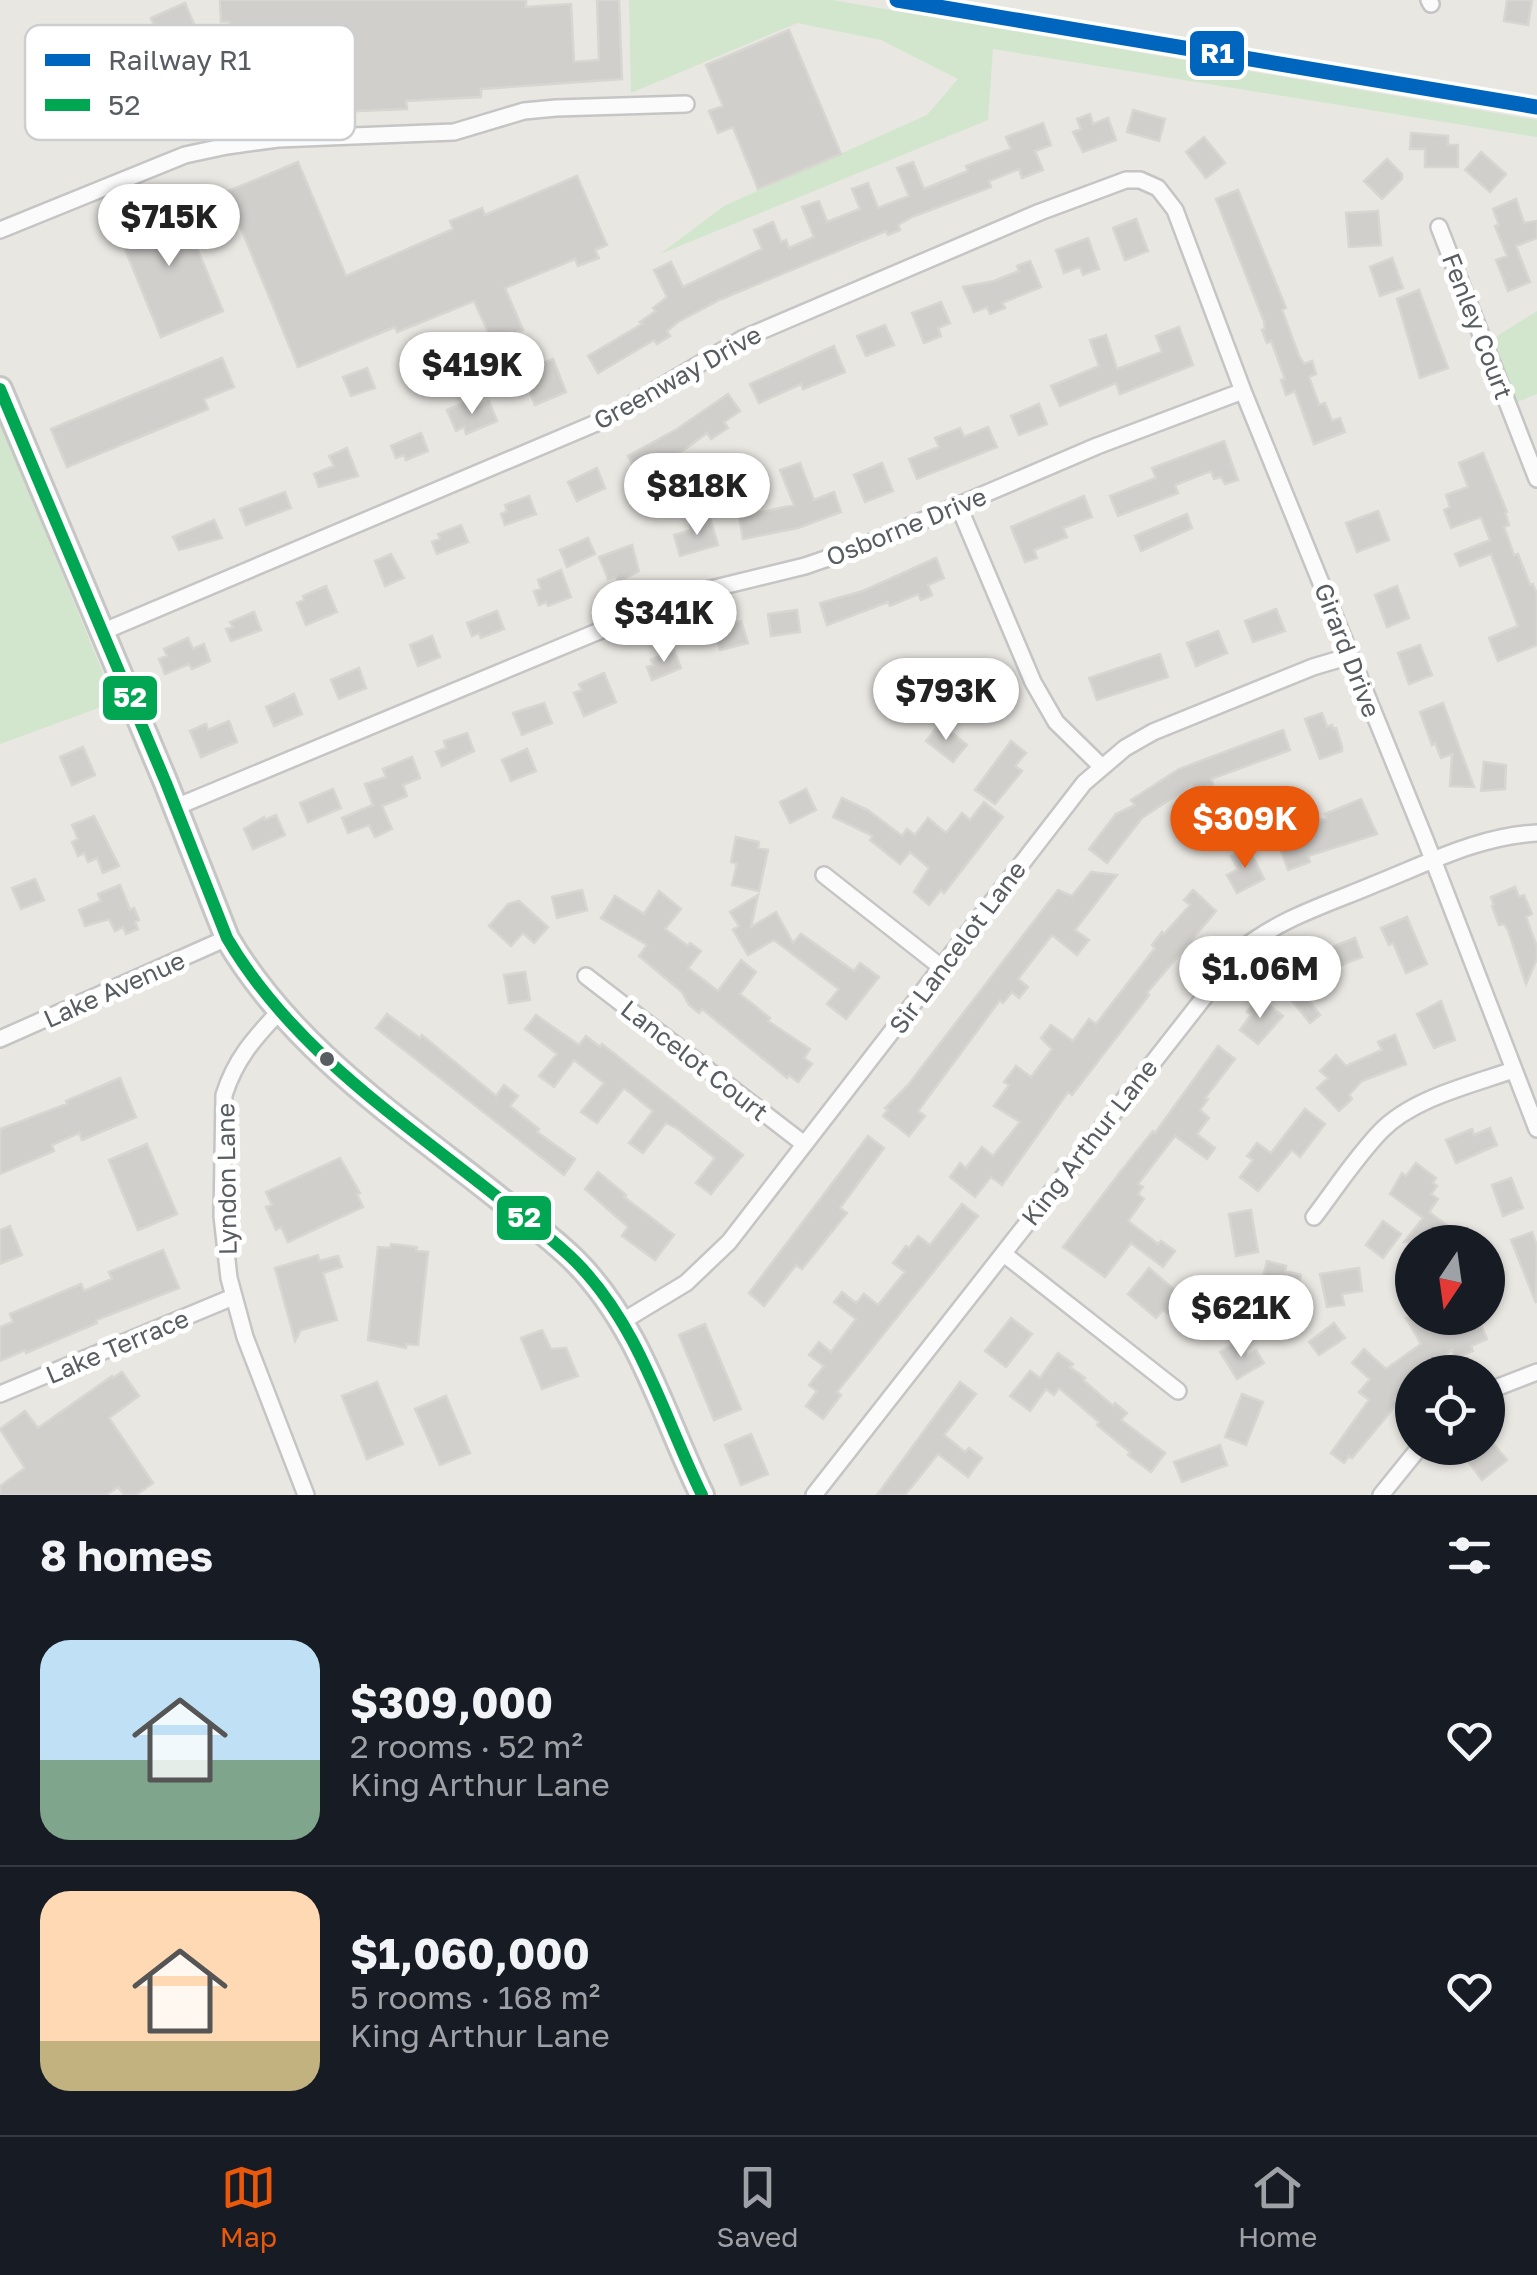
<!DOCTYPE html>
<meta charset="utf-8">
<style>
:root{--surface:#171b24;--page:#242831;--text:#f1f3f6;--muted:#9ea1a6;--line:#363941;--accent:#ea580c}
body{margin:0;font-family:"Golos Text",sans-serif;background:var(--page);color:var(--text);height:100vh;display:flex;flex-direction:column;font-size:38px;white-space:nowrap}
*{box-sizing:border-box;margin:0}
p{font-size:32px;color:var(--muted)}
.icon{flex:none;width:55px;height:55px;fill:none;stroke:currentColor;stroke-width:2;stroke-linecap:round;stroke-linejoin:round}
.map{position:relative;height:1495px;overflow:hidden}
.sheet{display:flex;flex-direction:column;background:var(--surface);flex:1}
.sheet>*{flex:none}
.needle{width:65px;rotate:193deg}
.buttons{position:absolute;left:1395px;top:1225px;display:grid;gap:20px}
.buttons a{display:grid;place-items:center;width:110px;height:110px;border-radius:50%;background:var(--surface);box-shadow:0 2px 8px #0004;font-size:50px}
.price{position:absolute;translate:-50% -85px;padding:0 22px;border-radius:35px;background:#fff;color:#222;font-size:32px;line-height:65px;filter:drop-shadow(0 2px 5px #0008)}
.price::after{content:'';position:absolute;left:50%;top:60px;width:30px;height:22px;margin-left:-15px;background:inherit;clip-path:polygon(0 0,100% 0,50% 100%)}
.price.active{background:var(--accent);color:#fff}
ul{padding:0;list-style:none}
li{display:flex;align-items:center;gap:30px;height:250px;padding:0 40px}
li+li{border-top:2px solid var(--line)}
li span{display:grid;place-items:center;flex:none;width:280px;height:200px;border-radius:30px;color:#555}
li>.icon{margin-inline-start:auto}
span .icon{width:120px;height:120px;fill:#fffc;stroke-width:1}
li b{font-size:42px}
h2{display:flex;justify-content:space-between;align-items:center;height:120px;padding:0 40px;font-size:42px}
.menu{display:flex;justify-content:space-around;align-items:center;height:140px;border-top:2px solid var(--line);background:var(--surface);font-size:28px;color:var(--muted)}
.menu a{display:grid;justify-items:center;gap:5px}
.menu .active{color:var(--accent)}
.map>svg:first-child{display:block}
</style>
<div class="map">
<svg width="1537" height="1495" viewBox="0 0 1537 1495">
<rect width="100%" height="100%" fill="#e9e7e2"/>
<!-- green -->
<path fill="#d1e6cc" d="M629,0H832L1537,120V137L993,49L988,120L660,254L724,206L927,115L958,79L881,40L797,23L631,93Z
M1537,311V394L1515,403L1494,338Z
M0,423L115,702L0,744Z"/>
<!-- building -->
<path fill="#d0cfcc" stroke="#d8d6d1" stroke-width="2.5" d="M220,0H526V7L571,4L574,62L599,60L597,0H619L622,79L481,89V97L406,101L407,109L234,116L229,22H221Z
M1507,0H1532L1528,25L1504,21Z
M185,3L218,80L183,96L151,18Z
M789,30L841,154L758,189L733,127L718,133L709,111L723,106L706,65Z
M1133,110L1165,119L1159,141L1127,132Z
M1090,114L1093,124L1108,118L1116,140L1083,152L1073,132L1081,129L1077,119Z
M1043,123L1051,145L1035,151L1043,170L1022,178L1019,169L989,181L991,187L912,217L898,225L900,230L888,235L886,231L719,300L678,322L667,331L670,336L657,344L654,340L598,373L588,356L642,324L640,322L656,311L653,308L667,297L654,270L671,262L683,287L762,249L754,230L773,222L781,242L786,240L789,248L814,237L802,207L819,201L827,222L860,209L852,189L868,183L878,208L909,196L897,168L913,162L924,189L968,171L966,166L1011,149L1006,137Z
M1411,133L1448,136V145H1458V167H1425V149H1410Z
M1204,137L1225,163L1206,178L1186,152Z
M1481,152L1506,174L1490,192L1465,170Z
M1387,159L1402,174V179L1382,199L1364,181Z
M298,162L346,276L453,229L450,221L482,208L485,215L577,176L607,245L595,250L599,258L578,266L575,259L505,288L523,330L513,334L528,368L508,376L474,301L397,332L395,327L298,367L226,192Z
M1238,190L1286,308L1282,310L1299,356L1304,364L1312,361L1316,374L1309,377L1319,405L1325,403L1332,421L1340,418L1345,432L1314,444L1295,391L1286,395L1281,380L1285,379L1275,351L1271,341L1267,343L1262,330L1265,329L1264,321L1216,199Z
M1516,199L1524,223L1537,221V238L1516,246L1530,282L1508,291L1496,260L1507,256L1495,226L1499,225L1493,209Z
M178,202L223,311L161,337L116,227Z
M1378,211L1381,245L1349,247L1346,213Z
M1136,219L1148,251L1125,260L1113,228Z
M1088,238L1099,269L1083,275L1080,267L1064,273L1056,250Z
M1392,258L1403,288L1380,296L1370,267Z
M1030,261L1041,287L1002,303L1005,308L990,314L987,307L974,312L963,287L994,281L1019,271L1017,266Z
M1419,290L1448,368L1420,378L1397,299Z
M941,302L950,323L938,328L941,336L924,343L912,313Z
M885,325L894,345L866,356L857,336Z
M1179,327L1193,365L1120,394L1116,383L1060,406L1051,386L1099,366L1090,340L1106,335L1117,369L1162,352L1156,336Z
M834,346L845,372L803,389L801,384L759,403L750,384Z
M222,358L234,387L204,399L208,409L67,467L51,429Z
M553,359L566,392L535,405L522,372Z
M367,368L375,388L351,396L343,377Z
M728,394L740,411L724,422L728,428L711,439L707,433L684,450L637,473L628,456L677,429Z
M489,401L497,421L466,434L464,427L456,431L447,410L464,403L467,410Z
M1039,404L1047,424L1019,435L1011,416Z
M988,427L997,447L917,479L909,459L939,447L935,438L960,428L964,437Z
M421,433L428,451L406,460L404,455L396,458L391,446Z
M1224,441L1238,480L1225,484L1221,477L1214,479L1211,471L1175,485L1178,493L1118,516L1110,496L1156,478L1152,468Z
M347,448L358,476L319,487L314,474L334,466L329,456Z
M1483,453L1507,512L1505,513L1509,525L1504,527L1514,555L1518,554L1530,585L1533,584L1537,594V645L1498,661L1489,638L1518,626L1491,554L1460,566L1455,554L1490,540L1481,517L1451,528L1444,510L1450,507L1446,495L1468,487L1459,463Z
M800,463L814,500L834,492L841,512L798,528L743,539L739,517L794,505L780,470Z
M882,463L893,491L865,502L854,475Z
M597,468L605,488L577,501L568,482Z
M285,492L291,508L246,525L240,509Z
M529,496L536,514L505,525L501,514L507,511L505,505Z
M1084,496L1092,517L1063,528L1067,537L1034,550L1037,558L1025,562L1011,527Z
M1378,511L1389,540L1357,552L1346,523Z
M1187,514L1192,528L1141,551L1135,536Z
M710,518L718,545L680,556L674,535L691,530L690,524Z
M214,520L222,538L179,550L173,537Z
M461,525L468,542L437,554L432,542L440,539L438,534Z
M588,538L595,554L567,567L560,550Z
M632,545L639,571L618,582L616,576L608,579L599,557Z
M391,554L404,578L385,586L375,561Z
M936,558L944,578L928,585L932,595L921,600L918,594L890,606L888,602L827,625L820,603L863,591Z
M561,570L571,597L548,606L546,602L539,605L534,591L541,589L538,580Z
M326,586L337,612L306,625L297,603L304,600L303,596Z
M1397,586L1409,618L1387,627L1375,595Z
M1276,609L1285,631L1253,642L1245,621Z
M797,610L800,632L771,636L768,614Z
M497,611L504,629L481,638L479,633L472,636L467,623Z
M254,612L261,630L231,641L226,629L233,627L230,622Z
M741,621L748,643L720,650L714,629Z
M1218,631L1227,653L1196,666L1187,643Z
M432,636L440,657L418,666L410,645Z
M188,638L193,649L204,644L210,661L192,669L189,664L165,674L159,659L167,656L164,649Z
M1420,645L1432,675L1409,684L1398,653Z
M674,650L681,668L652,680L647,667L653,665L651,660Z
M1160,654L1168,677L1097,700L1089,678Z
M359,668L366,688L339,699L331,680Z
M604,673L616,702L584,716L574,693L582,690L579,684Z
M294,694L302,714L274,726L266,707Z
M544,703L552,723L522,735L513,713Z
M1443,703L1454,733L1474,787L1450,786L1452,754L1441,758L1435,743L1432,745L1420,712Z
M1322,713L1327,727L1332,725L1333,729L1336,728L1342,747V751L1320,759L1305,719Z
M229,721L237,742L201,757L190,731L206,724L208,730Z
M940,723L967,745L953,762L926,741Z
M1283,730L1290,750L1211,779L1213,784L1194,791L1192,785L1142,818L1107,863L1089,849L1116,814L1135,805L1131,800L1179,769Z
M467,733L474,751L442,766L436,752L446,748L444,741Z
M1011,741L1026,753L1015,766L1022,771L995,804L975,790Z
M83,747L95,775L72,785L60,757Z
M527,749L536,771L511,781L502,760Z
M412,757L420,778L403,785L407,796L382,806L392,829L375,837L369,825L348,833L342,818L373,805L365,784L386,777L383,769Z
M1484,762L1506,765L1505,789L1481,791Z
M333,789L341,808L308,822L300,803Z
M806,789L816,810L790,823L780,802Z
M842,798L868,810L902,836L907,829L915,835L928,818L946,833L962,813L970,820L984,802L1003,817L944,893L941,890L929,905L914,892L929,868L910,852L900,864L870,840L873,836L833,817Z
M1361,799L1377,834L1308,856L1310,862L1288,870L1276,837L1327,818L1325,814Z
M276,815L285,835L253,849L244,829L264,817L265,820Z
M94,816L119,866L103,873L97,858L88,862L84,853L78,856L72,842L78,839L72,825Z
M736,837L759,842L758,848L768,850L759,891L732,885L737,864L731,862Z
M1248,847L1264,879L1237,893L1227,875L1238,869L1231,856Z
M1091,872L1117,875L1075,930L1089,940L1077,955L1052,935L1018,979L1028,987L1019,998L1012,992L1003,1003L1000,1000L918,1111L925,1116L909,1136L883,1116L888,1110L885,1108L908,1085L1058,890L1072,896Z
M35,879L44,900L21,909L12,888Z
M120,885L130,910L134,908L139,920L135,922L138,929L126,934L123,927L115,931L109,919L85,926L79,910L101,901L98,894Z
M1515,887L1519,897L1524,895L1532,914L1526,917L1537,947V959L1526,984L1508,930L1504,924L1499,925L1492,906L1494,905L1491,897Z
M582,890L587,910L557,918L552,897Z
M1193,890L1216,911L1147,993L1149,995L1072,1095L1068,1092L1002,1185L991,1177L975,1197L950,1177L960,1163L966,1168L982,1147L993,1156L1020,1122L994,1106L1009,1085L1004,1082L1016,1066L1031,1077L1052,1049L1041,1038L1051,1025L1073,1041L1089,1019L1096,1024L1155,948L1152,945L1162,932L1164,934L1190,905L1184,900Z
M659,891L681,909L665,929L688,946L690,943L701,951L688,968L718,991L741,960L756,972L740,994L770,1018L768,1021L810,1049L804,1058L812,1064L798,1082L789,1075L787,1078L702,1009L699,1013L689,1005L682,992L639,956L647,945L601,918L615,896L644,914Z
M758,895L751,927L776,912L793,943L801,934L854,971L860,963L879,977L846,1019L827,1004L839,989L774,940L748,955L733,930L739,926L730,912Z
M519,901L548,927L534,943L523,933L511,946L489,926L508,904Z
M1407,917L1427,964L1406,973L1393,943L1389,945L1381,928Z
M1355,938L1362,957L1334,968L1327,949Z
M1299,962L1312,980L1300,989L1320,1015L1310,1023L1275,980Z
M525,972L530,1000L509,1003L504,975Z
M1258,997L1283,1016L1258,1044L1240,1030L1251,1015L1247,1012Z
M1441,1001L1455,1040L1434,1048L1417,1014Z
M387,1014L420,1038L422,1035L496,1096L504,1085L518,1096L510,1106L539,1129L537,1132L575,1159L564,1175L376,1028Z
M536,1015L579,1045L586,1036L600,1047L602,1044L743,1155L711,1194L696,1183L715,1158L678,1129L666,1123L643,1153L629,1143L653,1111L624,1088L597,1123L581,1112L604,1083L574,1060L554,1087L539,1076L557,1054L525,1029Z
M1395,1035L1406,1064L1362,1081L1349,1095L1352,1099L1339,1111L1317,1088L1328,1078L1320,1071L1336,1055L1346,1066L1382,1050L1378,1042Z
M1218,1046L1235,1059L1205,1098L1208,1099L1200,1110L1209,1118L1197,1134L1215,1148L1207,1159L1175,1136L1138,1184L1143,1187L1138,1194L1144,1199L1128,1221L1158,1244L1161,1241L1175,1251L1163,1267L1131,1243L1105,1277L1063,1247L1121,1171L1153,1131L1155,1133Z
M120,1078L136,1117L82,1140L79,1133L52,1145L54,1151L0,1174V1129L67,1104L66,1101Z
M1305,1109L1325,1124L1300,1157L1292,1150L1258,1191L1240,1177L1253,1160L1247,1156L1257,1143L1271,1153Z
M1490,1128L1497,1145L1456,1163L1446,1140L1472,1129L1474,1135Z
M868,1136L884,1148L840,1208L847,1213L802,1269L796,1265L764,1306L749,1293Z
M147,1144L177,1214L138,1230L109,1160Z
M340,1158L360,1193L357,1194L363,1207L288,1242L281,1227L276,1230L266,1207L272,1205L266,1192Z
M1416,1163L1436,1178L1433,1183L1437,1186L1431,1194L1438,1199L1429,1212L1452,1229L1443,1242L1432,1237L1428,1242H1404L1423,1218L1390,1194L1402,1173L1406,1176Z
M598,1172L626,1195L624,1197L674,1235L655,1260L622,1236L628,1227L585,1189Z
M1511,1178L1523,1208L1503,1216L1492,1185Z
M962,1204L978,1216L837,1392L841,1395L823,1419L806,1406L817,1391L809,1385L824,1366L809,1355L819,1342L831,1352L856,1319L834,1302L842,1292L856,1303L864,1294L878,1305L905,1272L893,1263L906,1246L909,1248L918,1236L930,1245Z
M1251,1210L1258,1252L1236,1256L1229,1214Z
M1383,1221L1401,1234L1383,1258L1366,1245Z
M10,1226L22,1255L0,1264V1230Z
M1532,1232L1537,1246L1536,1303L1511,1240Z
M391,1244L417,1247L416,1251L428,1252L418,1345L406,1344V1348L368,1340L378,1247L390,1248Z
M163,1250L179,1288L96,1320L97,1323L26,1353L25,1350L0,1361V1327L13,1322L10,1314L81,1284L84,1291L112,1279L109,1272Z
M318,1255L319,1261L338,1256L342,1267L323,1273L337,1320L301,1330L295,1341L275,1268Z
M1267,1261L1286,1266L1285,1271L1301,1275L1294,1301L1291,1300L1289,1306L1273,1302L1274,1297L1259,1293Z
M1149,1268L1196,1308L1205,1296L1220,1307L1197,1335L1163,1310L1156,1318L1128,1294Z
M1359,1268L1362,1291L1342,1294L1344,1305L1327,1307L1320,1274Z
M1011,1318L1032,1334L1006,1367L985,1351Z
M1406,1318H1478L1487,1339L1471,1346L1473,1351L1455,1358L1452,1350L1420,1372H1412V1387L1394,1399L1398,1402L1383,1421L1352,1458L1349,1456L1344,1463L1331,1453L1369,1400L1359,1392L1370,1379L1352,1363L1364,1349L1386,1369L1421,1344Z
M1334,1323L1345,1338L1319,1355L1309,1342Z
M705,1324L741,1409L714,1420L679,1335Z
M542,1330L551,1349L566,1348L578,1376L542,1389L521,1338Z
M1238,1341L1248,1356L1256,1350L1264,1363L1237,1379L1220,1352Z
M1058,1353L1073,1364L1070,1367L1085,1378L1083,1380L1113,1406L1115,1403L1127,1413L1121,1420L1165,1453L1151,1472L1128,1455L1130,1452L1097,1425L1099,1422L1059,1388L1054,1395L1046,1389L1030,1411L1010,1396L1030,1371L1040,1378Z
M122,1372L139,1396L109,1418L153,1483L136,1495H124L118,1487L106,1495H0V1486L25,1468L0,1429L25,1411L38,1428L112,1376L113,1378Z
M377,1382L403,1444L367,1459L342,1396Z
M960,1382L976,1394L944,1435L965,1452L969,1448L982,1458L968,1477L938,1454L905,1495H877Z
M1242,1394L1263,1402L1246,1445L1225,1437Z
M446,1396L470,1453L440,1465L415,1409Z
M751,1434L768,1474L741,1485L725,1445Z
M1492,1442L1507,1460L1482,1480L1469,1463Z
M1220,1445L1227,1465L1182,1482L1174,1462Z"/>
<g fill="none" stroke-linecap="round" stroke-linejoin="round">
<defs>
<path id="street" d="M1429,0L1431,4
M1439,227L1537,479
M0,230L185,155L227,146L278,139L454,132L524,111L556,108L686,104
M959,507L1033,682L1056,722L1102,767
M102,632L608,418L742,339L1040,212L1126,180H1140L1158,188L1175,210L1243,391L1425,839L1537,1129
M176,807L686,595L805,566L863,546L1097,446L1243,391
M824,875L941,967
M586,976L804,1144
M279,1012C254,1038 235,1060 224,1095L222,1216L229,1278L245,1337L306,1495
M0,1039L227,938
M1314,1217C1336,1188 1356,1157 1381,1131C1413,1098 1471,1085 1513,1070
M1004,1254L1178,1391
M623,1321L686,1283L729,1242L1084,783L1125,748L1153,732L1313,667L1350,656
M1488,1391L1537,1372
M0,1394L233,1297
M814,1495L1242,949C1283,917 1328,904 1375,884C1428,863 1479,836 1537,833
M1381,1495L1419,1448"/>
<path id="secondary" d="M0,389L166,783L227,938C292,1049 401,1120 500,1199C526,1219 553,1239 576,1262C640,1327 663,1415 702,1495"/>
</defs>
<!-- street casing -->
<use href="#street" stroke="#c5c5c5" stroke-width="20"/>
<!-- secondary casing -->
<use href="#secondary" stroke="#c6c6c6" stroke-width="28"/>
<!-- street -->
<use href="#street" stroke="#fcfbfb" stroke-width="15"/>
<!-- secondary -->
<use href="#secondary" stroke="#fcfbfb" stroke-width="22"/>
<defs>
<path id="bus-1" d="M0,389L166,783L227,938C292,1049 401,1120 500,1199C526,1219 553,1239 576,1262C640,1327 663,1415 702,1495"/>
</defs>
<!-- bus-1 casing -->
<use href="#bus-1" stroke="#fff" stroke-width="20"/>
<!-- bus-1 -->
<use href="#bus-1" stroke="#00a651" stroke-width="12"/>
<defs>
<path id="rail-1" d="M897,0L1537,107"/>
</defs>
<!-- rail-1 casing -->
<use href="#rail-1" stroke="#fff" stroke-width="22"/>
<!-- rail-1 -->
<use href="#rail-1" stroke="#0065bd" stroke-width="15"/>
</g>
<!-- markers -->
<circle fill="#585d61" stroke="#fff" stroke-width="4" cx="327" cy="1059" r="9"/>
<g text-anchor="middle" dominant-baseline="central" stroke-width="10" stroke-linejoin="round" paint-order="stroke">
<!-- street labels -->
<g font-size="25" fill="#585d61" stroke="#fff">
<text transform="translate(1478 326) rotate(69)">Fenley Court</text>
<text transform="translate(677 377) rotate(-29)">Greenway Drive</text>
<text transform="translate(906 526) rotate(-22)">Osborne Drive</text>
<text transform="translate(1348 650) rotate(69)">Girard Drive</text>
<text transform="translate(957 947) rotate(-53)">Sir Lancelot Lane</text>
<text transform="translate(114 989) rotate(-24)">Lake Avenue</text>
<text transform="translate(695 1060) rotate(38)">Lancelot Court</text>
<text transform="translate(1089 1142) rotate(-52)">King Arthur Lane</text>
<text transform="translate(226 1179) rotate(-91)">Lyndon Lane</text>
<text transform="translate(117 1346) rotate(-23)">Lake Terrace</text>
</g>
</g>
<!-- legend -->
<rect x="25" y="25" width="330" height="115" rx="15" fill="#fff" stroke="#cdced0" stroke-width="2.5"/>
<rect x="45" y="54" width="45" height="12" fill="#0065bd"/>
<rect x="45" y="99" width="45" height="12" fill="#00a651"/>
<g font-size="28" fill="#585d61">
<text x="108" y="70">Railway R1</text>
<text x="108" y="115">52</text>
</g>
<g stroke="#fff" stroke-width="4">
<rect x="1188" y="29" width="58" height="49" rx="10" fill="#0065bd"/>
<rect x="101" y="674" width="58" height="48" rx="10" fill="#00a651"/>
<rect x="495" y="1194" width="58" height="48" rx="10" fill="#00a651"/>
</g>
<g font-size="28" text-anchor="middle" font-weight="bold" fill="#fff">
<text x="1217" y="63">R1</text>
<text x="130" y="707">52</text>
<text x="524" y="1227">52</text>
</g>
</svg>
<div class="buttons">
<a><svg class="needle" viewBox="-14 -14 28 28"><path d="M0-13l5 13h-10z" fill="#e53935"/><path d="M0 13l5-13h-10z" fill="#9ea1a6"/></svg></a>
<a><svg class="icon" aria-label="locate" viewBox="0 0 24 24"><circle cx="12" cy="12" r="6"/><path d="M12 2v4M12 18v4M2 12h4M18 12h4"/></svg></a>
</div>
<b class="price" style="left:169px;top:269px">$715K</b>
<b class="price" style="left:472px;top:417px">$419K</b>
<b class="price" style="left:697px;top:538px">$818K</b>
<b class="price" style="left:664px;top:665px">$341K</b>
<b class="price" style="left:946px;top:743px">$793K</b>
<b class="price active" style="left:1245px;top:871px">$309K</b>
<b class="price" style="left:1260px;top:1021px">$1.06M</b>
<b class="price" style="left:1241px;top:1360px">$621K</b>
</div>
<section class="sheet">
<h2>8 homes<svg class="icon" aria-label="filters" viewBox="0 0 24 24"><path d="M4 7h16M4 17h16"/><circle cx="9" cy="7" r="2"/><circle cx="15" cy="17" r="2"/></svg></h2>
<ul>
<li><span style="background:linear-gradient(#bfe0f5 60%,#7fa58c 0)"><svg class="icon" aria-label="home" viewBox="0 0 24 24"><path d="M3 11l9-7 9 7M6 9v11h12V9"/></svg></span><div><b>$309,000</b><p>2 rooms · 52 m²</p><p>King Arthur Lane</p></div><svg class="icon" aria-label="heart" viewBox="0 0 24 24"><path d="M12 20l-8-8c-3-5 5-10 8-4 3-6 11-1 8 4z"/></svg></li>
<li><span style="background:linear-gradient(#ffd9b3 75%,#c2b280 0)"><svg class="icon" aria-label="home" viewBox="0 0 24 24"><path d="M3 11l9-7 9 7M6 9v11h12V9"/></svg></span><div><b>$1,060,000</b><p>5 rooms · 168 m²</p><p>King Arthur Lane</p></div><svg class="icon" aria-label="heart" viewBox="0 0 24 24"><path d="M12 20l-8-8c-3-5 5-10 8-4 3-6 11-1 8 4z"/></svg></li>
</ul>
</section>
<nav class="menu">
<a class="active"><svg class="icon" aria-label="map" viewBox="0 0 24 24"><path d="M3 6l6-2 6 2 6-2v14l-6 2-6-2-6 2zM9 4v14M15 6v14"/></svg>Map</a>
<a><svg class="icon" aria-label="saved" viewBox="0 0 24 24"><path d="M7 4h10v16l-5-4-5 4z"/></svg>Saved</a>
<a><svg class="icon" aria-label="home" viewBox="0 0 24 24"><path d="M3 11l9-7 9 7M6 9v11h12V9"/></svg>Home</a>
</nav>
